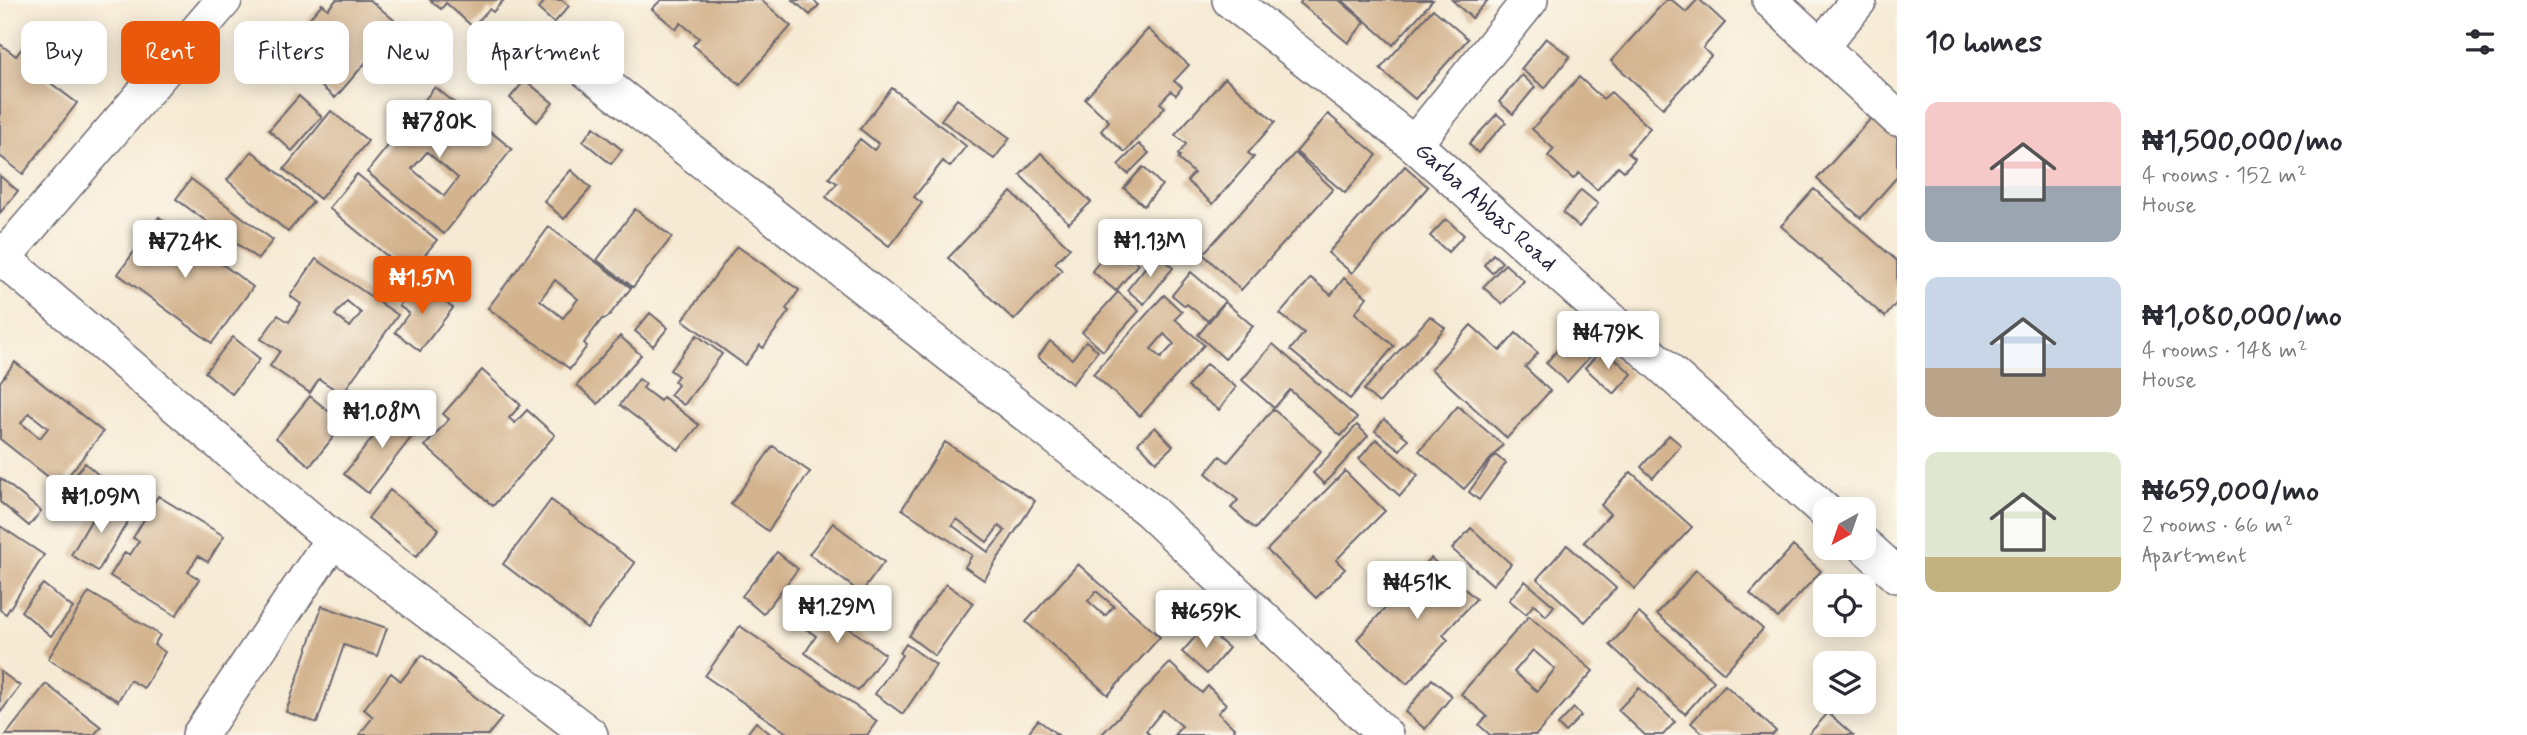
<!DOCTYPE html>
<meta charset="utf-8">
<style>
:root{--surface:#fff;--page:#f7f7f7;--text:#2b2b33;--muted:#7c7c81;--accent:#ea580c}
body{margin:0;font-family:Mynerve,sans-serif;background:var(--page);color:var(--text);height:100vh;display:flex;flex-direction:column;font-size:26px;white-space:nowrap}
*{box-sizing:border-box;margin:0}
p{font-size:23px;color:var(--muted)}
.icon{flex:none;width:38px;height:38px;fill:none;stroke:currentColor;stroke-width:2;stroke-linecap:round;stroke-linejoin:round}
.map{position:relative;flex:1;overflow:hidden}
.drawer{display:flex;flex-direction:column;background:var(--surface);width:630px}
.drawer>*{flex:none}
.guide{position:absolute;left:21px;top:21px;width:665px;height:63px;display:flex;gap:14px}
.needle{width:46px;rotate:220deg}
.tools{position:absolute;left:1813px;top:497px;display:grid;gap:14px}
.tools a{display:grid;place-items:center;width:63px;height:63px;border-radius:14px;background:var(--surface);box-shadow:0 4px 18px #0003;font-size:35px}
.price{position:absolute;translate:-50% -60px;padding:0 16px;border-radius:7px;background:#fff;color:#222;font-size:23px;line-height:46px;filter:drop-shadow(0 2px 4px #0008)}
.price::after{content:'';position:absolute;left:50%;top:42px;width:21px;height:16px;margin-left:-10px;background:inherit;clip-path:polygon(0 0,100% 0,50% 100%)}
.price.on{background:var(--accent);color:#fff}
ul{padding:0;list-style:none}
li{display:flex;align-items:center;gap:21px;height:175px;padding:0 28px}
li span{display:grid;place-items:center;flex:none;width:196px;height:140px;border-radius:14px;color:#555}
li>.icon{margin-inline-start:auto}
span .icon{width:84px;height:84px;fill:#fffc;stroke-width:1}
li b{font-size:30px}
h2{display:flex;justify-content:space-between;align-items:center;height:84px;padding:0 28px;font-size:30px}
.chip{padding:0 24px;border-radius:14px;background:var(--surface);box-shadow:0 4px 18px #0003;font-size:24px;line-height:63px}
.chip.on{background:var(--accent);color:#fff}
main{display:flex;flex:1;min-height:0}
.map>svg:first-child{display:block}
</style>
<main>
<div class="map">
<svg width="1897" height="735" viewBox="0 0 1897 735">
<rect width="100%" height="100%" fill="#fbf7ec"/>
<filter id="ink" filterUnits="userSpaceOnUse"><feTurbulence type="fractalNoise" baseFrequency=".0143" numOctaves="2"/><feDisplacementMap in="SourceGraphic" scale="14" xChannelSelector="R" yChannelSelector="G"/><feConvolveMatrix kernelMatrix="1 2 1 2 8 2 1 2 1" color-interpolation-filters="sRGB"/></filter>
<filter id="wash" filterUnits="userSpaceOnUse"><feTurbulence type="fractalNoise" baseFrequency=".00686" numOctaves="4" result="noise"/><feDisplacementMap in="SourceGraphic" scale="28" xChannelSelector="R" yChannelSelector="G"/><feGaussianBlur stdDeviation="1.57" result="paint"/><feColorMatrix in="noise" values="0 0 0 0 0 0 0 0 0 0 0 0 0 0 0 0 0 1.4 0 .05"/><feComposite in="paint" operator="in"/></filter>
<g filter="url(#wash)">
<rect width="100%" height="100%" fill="#f6ead4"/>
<g id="blocks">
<!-- building -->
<path fill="#d4b48f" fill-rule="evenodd" d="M336,0H370L399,24L335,98L287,57L313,26L307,21L322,4L328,9Z
M430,0H504L493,12L489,9L473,27L446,3L441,9Z
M546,0H562L569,6L554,23L538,9Z
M661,0H761L791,26L740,85L693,45L699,38L681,23L676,29L652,9Z
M793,0H813L819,5L810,15Z
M1302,0H1339L1365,22L1348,43L1300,3Z
M1342,0H1433L1393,45Z
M1452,0H1488L1472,18Z
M1666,0H1672L1686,12L1697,0H1700L1725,23L1703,48L1711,56L1663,108L1611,61Z
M1433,9L1468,39L1415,99L1380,69Z
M1148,29L1189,65L1174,81L1182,87L1176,95L1171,91L1160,103L1165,107L1125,152L1101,131L1109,121L1085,99Z
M1546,38L1570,56L1545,88L1521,69Z
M27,42L51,61L40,75L77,103L23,174L0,156V44L16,56Z
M508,48L520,58L510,70L498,60Z
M1522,75L1535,87L1513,114L1499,102Z
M1579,77L1603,99L1611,92L1650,128L1628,153L1635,159L1624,171L1618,166L1597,190L1579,173L1573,179L1548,156L1554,149L1532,129Z
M1225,78L1275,122L1248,153L1254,157L1213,204L1187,181L1194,173L1178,159L1180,156L1178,155L1186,144L1175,135Z
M525,80L553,103L537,122L510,98Z
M435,87L512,149L444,234L367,172ZM427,152L458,178L444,196L412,169Z
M892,88L966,146L950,167L943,161L914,197L922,203L889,246L826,197L837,183L829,178L860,139L874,150L879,144L860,129Z
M299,96L322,117L292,151L269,130Z
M957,99L1010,138L994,159L941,120Z
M331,111L368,141L320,199L284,169Z
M1328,114L1377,155L1345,193L1296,152Z
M1497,114L1506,122L1478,153L1469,144Z
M1874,115L1897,136V177L1861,218L1817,179Z
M594,127L622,150L611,164L583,141Z
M1139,144L1149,153L1128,174L1118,165Z
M252,151L313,202L288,232L227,180Z
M1041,153L1091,202L1069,223L1020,175Z
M1295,153L1333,189L1241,290L1203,254Z
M1405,166L1428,187L1352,273L1328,253Z
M1143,167L1162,185L1144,206L1124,188Z
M571,170L591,188L564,219L544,201Z
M357,174L437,240L409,274L329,208Z
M0,176L18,191L0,213Z
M191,179L273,240L258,259L176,199Z
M1814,189L1897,261V302L1885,317L1781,226Z
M1581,190L1598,204L1579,227L1563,213Z
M1011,192L1070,248L1055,263L1062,270L1014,320L948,258Z
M635,209L672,237L633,287L597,260Z
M159,217L253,287L212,343L118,274Z
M1446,219L1464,235L1448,252L1430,236Z
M549,227L631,288L607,318L602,319L584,343L587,346L570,369L488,308ZM555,280L578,299L563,318L540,300Z
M1114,243L1138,264L1116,291L1092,271Z
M737,246L799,290L786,309L789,311L763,348L760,345L745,365L683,320Z
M1156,254L1173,268L1144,304L1127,290Z
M1493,254L1502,262L1492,273L1484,265Z
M316,259L398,315L342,394L319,379L310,393L270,366L280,351L261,339L278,315L289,322L301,304L290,296ZM347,301L361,313L350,327L335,315Z
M1505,264L1524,281L1502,304L1483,287Z
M1191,272L1225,301L1208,321L1187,304L1185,306L1172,295Z
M1311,278L1331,295L1344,278L1367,297L1355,313L1394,346L1350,399L1290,350L1304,333L1280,314Z
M418,282L453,308L420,351L395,332L409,313L399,306Z
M1118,292L1139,311L1103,351L1082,332Z
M1164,295L1182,312L1175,319L1204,345L1140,416L1093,374ZM1164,334L1174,344L1161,358L1151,349Z
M1225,302L1253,326L1225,359L1198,335Z
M650,313L668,328L653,346L635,331Z
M1430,316L1445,328L1379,403L1364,390Z
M1471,325L1500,351L1516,333L1538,353L1525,367L1550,391L1507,438L1431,369Z
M1575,330L1596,350L1567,382L1546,363Z
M697,335L722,354L684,405L670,395L678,385L674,381L678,376L670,370Z
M620,336L641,355L598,404L577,385Z
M233,337L260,359L232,394L205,372Z
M1050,341L1072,359L1086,341L1098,351L1072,384L1038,357Z
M1273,344L1357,418L1341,436L1290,390L1274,408L1242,380Z
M1603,348L1632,374L1614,394L1585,368Z
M15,362L103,432L60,486L0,439V382ZM29,413L48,428L40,438L21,423Z
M1206,364L1236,387L1219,410L1188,387Z
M482,370L521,405L509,418L515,423L527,410L555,435L493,506L425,446L449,419L443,414Z
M639,379L646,384L643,388L660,401L663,397L699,425L679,450L620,405Z
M310,396L344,424L310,466L276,438Z
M1458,406L1503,445L1464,489L1419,451Z
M396,408L420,426L368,493L344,474Z
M1273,409L1321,451L1255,529L1231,508L1238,500L1206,473L1220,456L1228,462Z
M1384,419L1408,439L1400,450L1375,431Z
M1357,425L1368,436L1324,484L1313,473Z
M1155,427L1173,446L1156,462L1138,443Z
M1669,435L1681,445L1653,478L1641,467Z
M1376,439L1418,475L1400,496L1359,459Z
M945,442L1035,501L984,580L965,567L972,555L902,509ZM957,519L987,542L999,526L1005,531L988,552L952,525Z
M773,446L810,472L768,531L731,504Z
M1495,455L1506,463L1479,500L1469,492Z
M85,463L102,478L80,504L63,489Z
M1345,471L1385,511L1336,560L1345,569L1316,598L1267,550Z
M1631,472L1692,527L1635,589L1584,542L1610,514L1601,505Z
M0,478L41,511L29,526L0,502Z
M390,490L439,529L416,557L368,518Z
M158,496L224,536L208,562L198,556L188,572L199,579L176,616L110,576L125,552L130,555L139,541L133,538Z
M103,500L131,516L98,571L71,555Z
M551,500L635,563L587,628L503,564Z
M833,523L884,562L861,593L809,554Z
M0,526L44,555L6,614L0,610Z
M1471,528L1511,564L1493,585L1452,549Z
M1567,545L1616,588L1585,622L1537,579Z
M1793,546L1821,571L1778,618L1750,594Z
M777,552L798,569L763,614L742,596Z
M1431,558L1476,599L1443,635L1448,640L1407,684L1357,639Z
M1078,564L1160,637L1108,695L1026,622ZM1096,591L1114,606L1105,616L1088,601Z
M1696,570L1763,629L1724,673L1657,614Z
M1525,581L1554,606L1546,616L1534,604L1526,614L1509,600Z
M43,584L73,608L51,636L21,611Z
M946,584L973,603L935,656L909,636Z
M89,592L160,635L154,645L165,652L144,688L130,680L118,701L48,659Z
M804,596L885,654L858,691L805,653L816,636L789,617Z
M322,606L387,628L377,656L344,645L317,723L286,712Z
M1639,613L1714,681L1685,714L1610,645Z
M1529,616L1593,671L1536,735H1490L1479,725L1487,716L1461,694ZM1533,650L1555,669L1537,691L1514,672Z
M740,626L877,721L867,735H790L705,676Z
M1204,627L1229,648L1207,674L1182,652Z
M906,644L936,665L903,714L875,694L902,655L900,653Z
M422,655L502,718L488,735H359L373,717L364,709L391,673L401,681Z
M1170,663L1202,693L1208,686L1226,704L1218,713L1235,729L1229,735H1174L1182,726L1163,710L1146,731L1150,735H1101Z
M0,671L20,686L0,713Z
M1432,679L1452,696L1425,729L1405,712Z
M46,684L101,727L94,735H6Z
M1725,685L1776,731L1772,735H1705L1691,723Z
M1639,688L1675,722L1663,735H1645L1618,710Z
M1574,708L1581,716L1565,732L1558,725Z
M1828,713L1853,735H1808Z
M1038,720L1058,735H1031L1028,733Z
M756,722L772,735H746Z"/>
</g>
</g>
<g filter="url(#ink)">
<use href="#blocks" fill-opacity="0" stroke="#6c6871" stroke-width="2"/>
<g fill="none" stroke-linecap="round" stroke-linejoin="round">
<defs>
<g id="minor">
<path id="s1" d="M1230,0L1414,144L1825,511"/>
<path d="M1770,0L1897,118"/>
<path d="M1820,47L1859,0"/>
<path d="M585,69L1149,510L1385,735"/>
<path d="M1414,144L1530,0"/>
<path d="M0,256L333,539L590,735"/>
<path d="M0,261L224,0"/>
<path d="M1864,545L1897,575"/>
<path d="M200,735L333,539"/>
</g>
</defs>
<!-- minor casing -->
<use href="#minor" stroke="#6c6871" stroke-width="38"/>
<!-- minor -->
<use href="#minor" stroke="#fff" stroke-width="35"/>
</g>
</g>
<g text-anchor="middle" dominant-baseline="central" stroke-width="6" stroke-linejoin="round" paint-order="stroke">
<!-- street labels -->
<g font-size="23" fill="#22223b" stroke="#fbf7ec">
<text stroke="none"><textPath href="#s1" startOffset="329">Garba Abbas Road</textPath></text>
</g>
</g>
</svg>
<div class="tools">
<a><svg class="needle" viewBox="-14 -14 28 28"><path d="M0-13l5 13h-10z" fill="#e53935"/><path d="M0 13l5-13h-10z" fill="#7c7c81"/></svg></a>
<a><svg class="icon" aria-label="locate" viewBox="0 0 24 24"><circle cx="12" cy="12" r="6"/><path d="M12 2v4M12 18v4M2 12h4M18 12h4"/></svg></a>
<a><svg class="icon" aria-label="layers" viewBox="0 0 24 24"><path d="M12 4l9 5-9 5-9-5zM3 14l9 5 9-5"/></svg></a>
</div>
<b class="price" style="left:439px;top:160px">₦780K</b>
<b class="price" style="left:1150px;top:279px">₦1.13M</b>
<b class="price" style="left:185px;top:280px">₦724K</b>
<b class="price on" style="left:422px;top:316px">₦1.5M</b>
<b class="price" style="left:1608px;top:371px">₦479K</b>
<b class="price" style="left:382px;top:450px">₦1.08M</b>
<b class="price" style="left:101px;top:535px">₦1.09M</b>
<b class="price" style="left:1417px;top:621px">₦451K</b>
<b class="price" style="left:837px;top:645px">₦1.29M</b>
<b class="price" style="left:1206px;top:650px">₦659K</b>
<div class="guide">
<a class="chip">Buy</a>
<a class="chip on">Rent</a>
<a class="chip">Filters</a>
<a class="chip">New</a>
<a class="chip">Apartment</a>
</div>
</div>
<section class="drawer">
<h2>10 homes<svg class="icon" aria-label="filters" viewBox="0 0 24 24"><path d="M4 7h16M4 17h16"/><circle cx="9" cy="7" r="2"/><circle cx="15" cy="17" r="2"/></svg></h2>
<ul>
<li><span style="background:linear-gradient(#f6c9c9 60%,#9aa5b1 0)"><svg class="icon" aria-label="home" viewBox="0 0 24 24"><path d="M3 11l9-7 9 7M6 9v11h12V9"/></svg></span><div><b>₦1,500,000/mo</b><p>4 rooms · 152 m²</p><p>House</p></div></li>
<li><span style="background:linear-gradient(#c9d6e8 65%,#b9a48a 0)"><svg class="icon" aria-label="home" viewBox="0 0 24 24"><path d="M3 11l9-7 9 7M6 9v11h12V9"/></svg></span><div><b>₦1,080,000/mo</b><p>4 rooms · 148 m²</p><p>House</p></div></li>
<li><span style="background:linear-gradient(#dfe7d0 75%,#c2b280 0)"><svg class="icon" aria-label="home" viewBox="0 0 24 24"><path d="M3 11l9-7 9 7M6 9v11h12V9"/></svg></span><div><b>₦659,000/mo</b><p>2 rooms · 66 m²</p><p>Apartment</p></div></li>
</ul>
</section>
</main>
